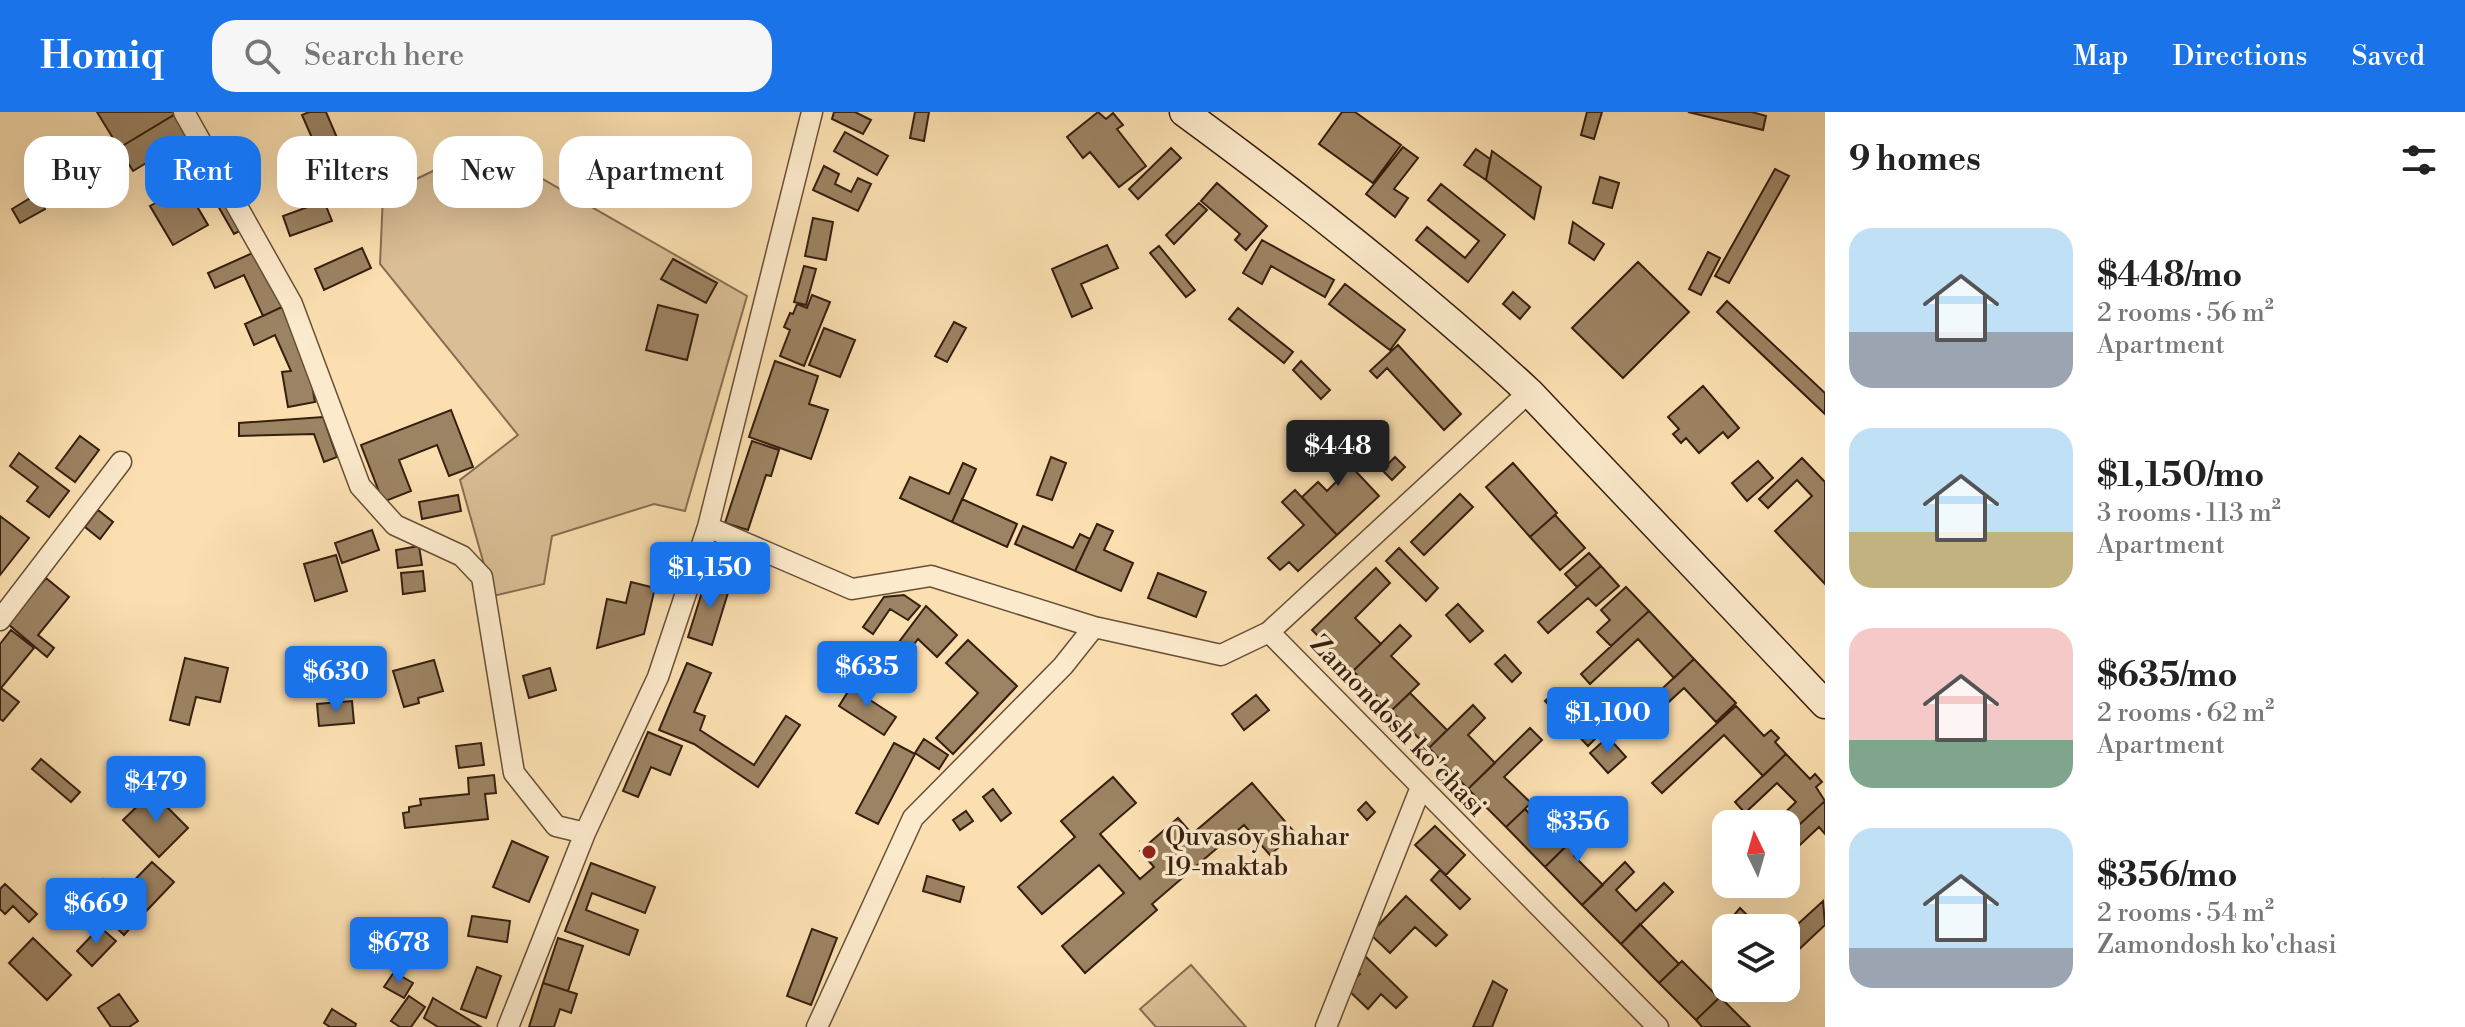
<!DOCTYPE html>
<meta charset="utf-8">
<style>
:root{--surface:#fff;--page:#f6f6f6;--text:#222;--muted:#767676;--accent:#1a73e8}
body{margin:0;font-family:"Libre Bodoni",serif;background:var(--page);color:var(--text);height:100vh;display:flex;flex-direction:column;font-size:30px;white-space:nowrap}
*{box-sizing:border-box;margin:0}
p{font-size:26px;color:var(--muted)}
.icon{flex:none;width:44px;height:44px;fill:none;stroke:currentColor;stroke-width:2;stroke-linecap:round;stroke-linejoin:round}
.map{position:relative;flex:1;overflow:hidden}
.details{display:flex;flex-direction:column;background:var(--surface);width:640px}
.details>*{flex:none}
.top-card{position:absolute;left:24px;top:24px;width:760px;height:72px;display:flex;gap:16px}
.needle{width:52px;rotate:355deg}
.controls{position:absolute;left:1712px;top:698px;display:grid;gap:16px}
.controls a{display:grid;place-items:center;width:88px;height:88px;border-radius:16px;background:var(--surface);box-shadow:0 8px 32px #0002;font-size:40px}
.price{position:absolute;translate:-50% -68px;padding:0 18px;border-radius:8px;background:var(--accent);color:#fff;font-size:26px;line-height:52px;filter:drop-shadow(0 2px 4px #0008)}
.price::after{content:'';position:absolute;left:50%;top:48px;width:24px;height:18px;margin-left:-12px;background:inherit;clip-path:polygon(0 0,100% 0,50% 100%)}
.price.on{background:#222;color:#fff}
ul{padding:0;list-style:none}
li{display:flex;align-items:center;gap:24px;height:200px;padding:0 24px}
li span{display:grid;place-items:center;flex:none;width:224px;height:160px;border-radius:24px;color:#555}
li>.icon{margin-inline-start:auto}
span .icon{width:96px;height:96px;fill:#fffc;stroke-width:1}
li b{font-size:34px}
h2{display:flex;justify-content:space-between;align-items:center;height:96px;padding:0 24px;font-size:34px}
.pill{padding:0 28px;border-radius:24px;background:var(--surface);box-shadow:0 8px 32px #0002;font-size:28px;line-height:72px}
.pill.on{background:var(--accent);color:#fff}
header{display:flex;align-items:center;gap:48px;box-sizing:border-box;height:112px;padding:0 40px;background:var(--accent);color:#fff}
header strong{font-size:38px}
nav{display:flex;gap:44px;margin-inline-start:auto;font-size:28px}
.search{width:560px;height:72px;background:var(--page);display:flex;align-items:center;gap:20px;box-sizing:border-box;padding:0 28px;border-radius:24px;color:var(--muted);font-size:30px}
main{display:flex;flex:1;min-height:0}
.map>svg:first-child{display:block}
</style>
<header>
<strong>Homiq</strong>
<div class="search"><svg class="icon" aria-label="search" viewBox="0 0 24 24"><circle cx="10" cy="10" r="6"/><path d="M15 15l6 6"/></svg>Search here</div>
<nav><a>Map</a><a>Directions</a><a>Saved</a></nav>
</header>
<main>
<div class="map">
<svg width="1825" height="915" viewBox="0 0 1825 915">
<rect width="100%" height="100%" fill="#fbdfb0"/>
<filter id="stains"><feTurbulence type="fractalNoise" baseFrequency=".0025" numOctaves="4"/><feColorMatrix values="0 0 0 0 .2 0 0 0 0 .09 0 0 0 0 .02 0 0 0 .5 -.17"/></filter>
<radialGradient id="worn" r=".72"><stop offset=".6" stop-color="#630" stop-opacity="0"/><stop offset="1" stop-color="#630" stop-opacity=".3"/></radialGradient>
<!-- green -->
<path fill="#dabe95" stroke="#886e52" stroke-width="2" d="M485,34L747,184L685,399L654,392L552,424L544,472L493,484L460,368L518,323L380,152L383,83Z
M1191,853L1246,915H1156L1140,897Z"/>
<!-- building -->
<path fill="#9c8363" stroke="#361f0f" stroke-width="2" d="M97,0H176L177,1L119,36Z
M309,0H326L344,42L323,51L302,3Z
M834,0H855L871,8L863,22L832,7Z
M915,0H929L924,29L910,26Z
M1098,0L1106,7L1113,1L1123,13L1117,17L1146,54L1119,75L1090,40L1083,46L1067,25Z
M1342,0H1355L1401,33L1373,71L1319,32Z
M1587,0H1602L1594,27L1581,23Z
M1688,0H1752L1766,4L1763,18Z
M177,1L191,24L133,59L119,36Z
M845,20L888,44L877,63L834,39Z
M1403,35L1418,46L1394,77L1408,86L1395,105L1366,82Z
M1171,36L1181,46L1138,87L1129,77Z
M1476,37L1490,47L1486,68L1464,53Z
M1492,39L1541,75L1534,107L1486,68Z
M824,54L839,62L835,72L851,80L858,66L871,72L858,99L813,78Z
M1775,57L1789,64L1729,171L1715,164Z
M212,59L245,116L234,122L214,87L198,96L208,113L173,133L150,94Z
M74,63L82,77L57,91L49,77Z
M1600,65L1619,71L1612,96L1593,91Z
M1217,71L1267,114L1246,138L1235,128L1240,122L1201,89Z
M1441,72L1505,123L1468,170L1416,128L1427,115L1465,146L1479,129L1428,88Z
M37,82L45,97L20,111L12,97Z
M324,89L332,109L290,124L283,104Z
M1199,91L1207,98L1174,132L1166,123Z
M813,106L833,110L826,148L805,144Z
M1573,110L1604,132L1594,148L1569,131Z
M1262,128L1334,168L1325,185L1271,154L1262,172L1243,161Z
M1107,133L1118,156L1081,172L1092,196L1072,205L1052,157Z
M1159,134L1195,178L1186,185L1150,141Z
M362,136L371,156L324,178L315,157Z
M257,139L282,195L263,204L244,163L215,176L208,161Z
M1708,140L1720,146L1701,183L1689,177Z
M673,147L717,171L706,191L661,167Z
M1638,150L1689,200L1623,266L1572,216Z
M804,154L816,157L806,193L794,190Z
M1345,172L1405,218L1390,238L1329,192Z
M1513,180L1530,195L1520,207L1503,192Z
M812,183L830,190L804,254L780,244L790,218L784,215L790,201L793,202L797,192L807,196Z
M1727,189L1825,281V302L1717,200Z
M658,193L698,203L687,248L646,238Z
M282,195L309,256L315,290L288,295L282,260L291,259L275,223L254,233L245,212Z
M1238,196L1293,240L1284,251L1229,207Z
M954,210L966,216L947,250L935,244Z
M824,216L855,228L840,265L809,253Z
M1398,233L1461,302L1444,318L1387,256L1377,266L1370,259Z
M775,249L818,264L809,292L828,298L811,347L749,325Z
M1301,249L1330,278L1321,287L1293,258Z
M1703,274L1739,316L1728,326L1723,320L1699,341L1686,326L1681,331L1673,322L1679,317L1668,305Z
M451,298L473,355L449,364L437,333L399,348L411,379L383,390L361,333Z
M323,305L337,345L324,350L314,322L239,324V311Z
M1317,318L1379,384L1337,423L1302,385L1318,370L1327,379L1339,367L1304,329Z
M80,324L99,338L75,370L56,356Z
M752,329L779,338L771,364L766,363L748,418L725,411Z
M19,341L69,379L49,405L27,389L38,375L10,354Z
M1051,345L1066,351L1052,388L1037,383Z
M1395,345L1405,355L1392,368L1382,358Z
M1802,346L1825,370V472L1775,419L1812,384L1797,368L1768,396L1759,387Z
M1758,349L1773,366L1747,389L1732,371Z
M963,351L976,357L952,410L900,386L910,365L949,382Z
M1513,351L1557,401L1530,425L1486,375Z
M1295,378L1337,423L1298,459L1289,450L1280,458L1268,446L1304,413L1282,390Z
M1460,382L1473,395L1424,443L1411,430Z
M458,383L461,399L422,407L419,390Z
M962,387L1017,412L1007,435L952,410Z
M98,398L113,410L100,427L85,415Z
M1555,403L1585,436L1560,458L1530,425Z
M0,404L29,426L0,463Z
M1097,412L1113,419L1104,438L1133,451L1121,479L1075,459Z
M1023,414L1073,436L1080,422L1090,427L1075,459L1015,432Z
M372,418L379,438L342,451L335,431Z
M419,434L422,453L398,456L396,438Z
M1399,436L1438,476L1426,489L1386,449Z
M1589,441L1601,454L1577,475L1565,462Z
M336,443L347,479L315,489L304,452Z
M1601,454L1619,474L1596,494L1588,486L1548,521L1538,510Z
M1376,456L1390,471L1355,506L1381,532L1353,559L1312,518Z
M423,459L425,479L403,482L401,461Z
M1158,461L1206,480L1196,505L1148,486Z
M707,464L731,471L712,533L688,525Z
M46,466L69,485L38,523L54,536L47,545L8,512Z
M631,470L655,476L644,522L597,536L607,487L626,491Z
M1626,475L1649,499L1611,534L1597,520L1610,508L1601,498Z
M904,483L920,494L908,508L890,497L873,522L863,515L884,485Z
M1458,492L1483,519L1470,530L1446,503Z
M926,494L957,523L937,545L918,527L901,549L890,542Z
M1649,499L1694,547L1674,566L1638,527L1590,572L1581,562Z
M1400,513L1411,524L1391,544L1419,572L1391,599L1353,559Z
M11,518L34,536L1,576L19,590L3,609L0,607V532Z
M968,528L1017,574L953,642L936,626L978,581L946,551Z
M1505,543L1521,561L1512,570L1495,552Z
M185,546L228,556L220,590L196,585L189,613L170,608Z
M1694,547L1736,591L1716,610L1684,576L1660,598L1650,588Z
M434,548L443,579L418,586L419,591L404,595L393,559Z
M687,551L711,561L694,600L705,604L700,618L754,653L786,604L800,613L758,675L694,632L659,618Z
M550,556L556,578L529,586L523,564Z
M854,570L870,580L867,586L896,605L884,623L839,594Z
M1558,577L1601,621L1588,634L1545,589Z
M1410,581L1447,618L1429,636L1391,599Z
M1256,583L1269,598L1244,618L1232,602Z
M352,589L354,611L319,614L317,592Z
M1473,593L1485,606L1468,623L1495,651L1468,677L1429,636Z
M1736,594L1764,624L1771,618L1779,626L1775,630L1786,642L1763,664L1724,623L1662,681L1652,671Z
M1530,616L1542,628L1504,665L1531,691L1506,715L1468,677Z
M648,620L682,634L670,663L651,655L638,685L623,679Z
M1608,625L1626,645L1608,661L1590,641Z
M924,627L948,643L939,657L915,641Z
M481,631L484,653L459,656L456,634Z
M894,631L915,642L878,712L856,701Z
M1786,642L1810,667L1815,662L1822,670L1816,675L1825,689L1786,725V712H1773L1796,690L1777,671L1745,701L1735,690Z
M41,647L80,680L71,690L32,657Z
M494,663L496,681L485,682L488,707L405,716L403,701L409,700V695L421,693L420,687L469,682L468,666Z
M1113,665L1136,691L1100,722L1140,767L1154,755L1140,739L1178,706L1192,722L1252,671L1295,721L1270,743L1244,713L1152,792L1157,798L1085,861L1062,834L1124,781L1099,753L1042,802L1018,775L1075,725L1061,709Z
M993,677L1011,701L1001,709L983,685Z
M152,680L188,716L159,745L123,708Z
M1825,689V722L1819,715L1786,746V725Z
M1366,690L1375,700L1367,708L1358,698Z
M1525,697L1564,736L1545,755L1506,715Z
M966,699L973,709L960,718L953,708Z
M1600,701L1609,710L1574,744L1603,773L1582,793L1545,755Z
M1435,714L1465,743L1446,763L1415,733Z
M512,729L548,745L529,790L493,775Z
M152,750L174,770L132,814L93,777L103,767L120,783Z
M1625,750L1634,760L1616,778L1636,799L1664,771L1673,780L1621,832L1582,793Z
M591,751L655,775L645,801L592,781L586,798L638,818L629,843L565,819Z
M1440,758L1470,787L1460,797L1431,768Z
M927,764L964,775L960,790L923,779Z
M5,772L37,802L29,810L13,794L5,802L0,797V777Z
M93,777L132,814L124,823L85,786Z
M1406,784L1447,823L1436,834L1415,815L1390,841L1370,822Z
M1823,789L1825,813L1793,843L1786,836V823Z
M1740,796L1760,816H1736L1729,809Z
M472,804L510,809L507,830L468,824Z
M1640,812L1679,852L1659,871L1621,832Z
M100,815L116,829L92,854L77,839Z
M812,817L837,826L811,893L787,884Z
M33,826L71,863L47,888L9,851Z
M558,826L583,834L568,879L543,871Z
M1365,844L1407,885L1396,896L1381,882L1368,897L1346,876L1360,862L1354,856Z
M1682,849L1719,886L1696,908L1659,871Z
M477,855L501,864L486,906L461,897Z
M394,860L413,871L404,886L384,875Z
M1493,869L1507,878L1492,915H1473Z
M543,871L577,882L571,901L560,897L554,915H529Z
M119,882L138,909L129,915H111L98,896Z
M409,884L425,895L411,915H400L391,909Z
M1720,885L1750,915H1702L1696,908Z
M433,886L481,915H438L424,906Z
M332,897L356,912L355,915H330L324,911Z"/>
<g fill="none" stroke-linecap="round" stroke-linejoin="round">
<defs>
<path id="street" d="M184,0L292,192L360,374L395,413L462,444L482,465L514,661L556,714L585,721
M708,415L852,477L931,464L1094,515L1221,543L1269,520L1529,280
M0,508L121,350
M1269,520L1658,915
M508,915L585,721L658,565L708,415L812,0
M817,915L913,706L1063,554L1094,515
M1326,915L1421,675"/>
<path id="secondary" d="M1184,0C1304,88 1420,179 1529,280L1825,592"/>
</defs>
<!-- street casing -->
<use href="#street" stroke="#674f37" stroke-width="23"/>
<!-- secondary casing -->
<use href="#secondary" stroke="#361f0f" stroke-width="31"/>
<!-- street -->
<use href="#street" stroke="#fceacc" stroke-width="20"/>
<!-- secondary -->
<use href="#secondary" stroke="#fceacc" stroke-width="28"/>
</g>
<!-- markers -->
<circle fill="#8f2418" stroke="#fceacc" stroke-width="3" cx="1149" cy="740" r="8"/>
<g text-anchor="middle" dominant-baseline="central" stroke-width="7" stroke-linejoin="round" paint-order="stroke">
<!-- street labels -->
<g font-size="26" fill="#361f0f" stroke="#fceacc">
<text transform="translate(1398 614) rotate(46)">Zamondosh ko'chasi</text>
</g>
<!-- poi labels -->
<g font-size="26" fill="#361f0f" stroke="#fceacc" text-anchor="start">
<text x="1165" y="725">Quvasoy shahar<tspan x="1165" dy="30">19-maktab</tspan></text>
</g>
</g>
<rect width="100%" height="100%" filter="url(#stains)"/>
<rect width="100%" height="100%" fill="url(#worn)"/>
</svg>
<div class="controls">
<a><svg class="needle" viewBox="-14 -14 28 28"><path d="M0-13l5 13h-10z" fill="#e53935"/><path d="M0 13l5-13h-10z" fill="#767676"/></svg></a>
<a><svg class="icon" aria-label="layers" viewBox="0 0 24 24"><path d="M12 4l9 5-9 5-9-5zM3 14l9 5 9-5"/></svg></a>
</div>
<b class="price on" style="left:1338px;top:376px">$448</b>
<b class="price" style="left:710px;top:498px">$1,150</b>
<b class="price" style="left:867px;top:597px">$635</b>
<b class="price" style="left:336px;top:602px">$630</b>
<b class="price" style="left:1608px;top:643px">$1,100</b>
<b class="price" style="left:156px;top:712px">$479</b>
<b class="price" style="left:1578px;top:752px">$356</b>
<b class="price" style="left:96px;top:834px">$669</b>
<b class="price" style="left:399px;top:873px">$678</b>
<div class="top-card">
<a class="pill">Buy</a>
<a class="pill on">Rent</a>
<a class="pill">Filters</a>
<a class="pill">New</a>
<a class="pill">Apartment</a>
</div>
</div>
<section class="details">
<h2>9 homes<svg class="icon" aria-label="filters" viewBox="0 0 24 24"><path d="M4 7h16M4 17h16"/><circle cx="9" cy="7" r="2"/><circle cx="15" cy="17" r="2"/></svg></h2>
<ul>
<li><span style="background:linear-gradient(#bfe0f5 65%,#9aa5b1 0)"><svg class="icon" aria-label="home" viewBox="0 0 24 24"><path d="M3 11l9-7 9 7M6 9v11h12V9"/></svg></span><div><b>$448/mo</b><p>2 rooms · 56 m²</p><p>Apartment</p></div></li>
<li><span style="background:linear-gradient(#bfe0f5 65%,#c2b280 0)"><svg class="icon" aria-label="home" viewBox="0 0 24 24"><path d="M3 11l9-7 9 7M6 9v11h12V9"/></svg></span><div><b>$1,150/mo</b><p>3 rooms · 113 m²</p><p>Apartment</p></div></li>
<li><span style="background:linear-gradient(#f6c9c9 70%,#7fa58c 0)"><svg class="icon" aria-label="home" viewBox="0 0 24 24"><path d="M3 11l9-7 9 7M6 9v11h12V9"/></svg></span><div><b>$635/mo</b><p>2 rooms · 62 m²</p><p>Apartment</p></div></li>
<li><span style="background:linear-gradient(#bfe0f5 75%,#9aa5b1 0)"><svg class="icon" aria-label="home" viewBox="0 0 24 24"><path d="M3 11l9-7 9 7M6 9v11h12V9"/></svg></span><div><b>$356/mo</b><p>2 rooms · 54 m²</p><p>Zamondosh ko'chasi</p></div></li>
</ul>
</section>
</main>
